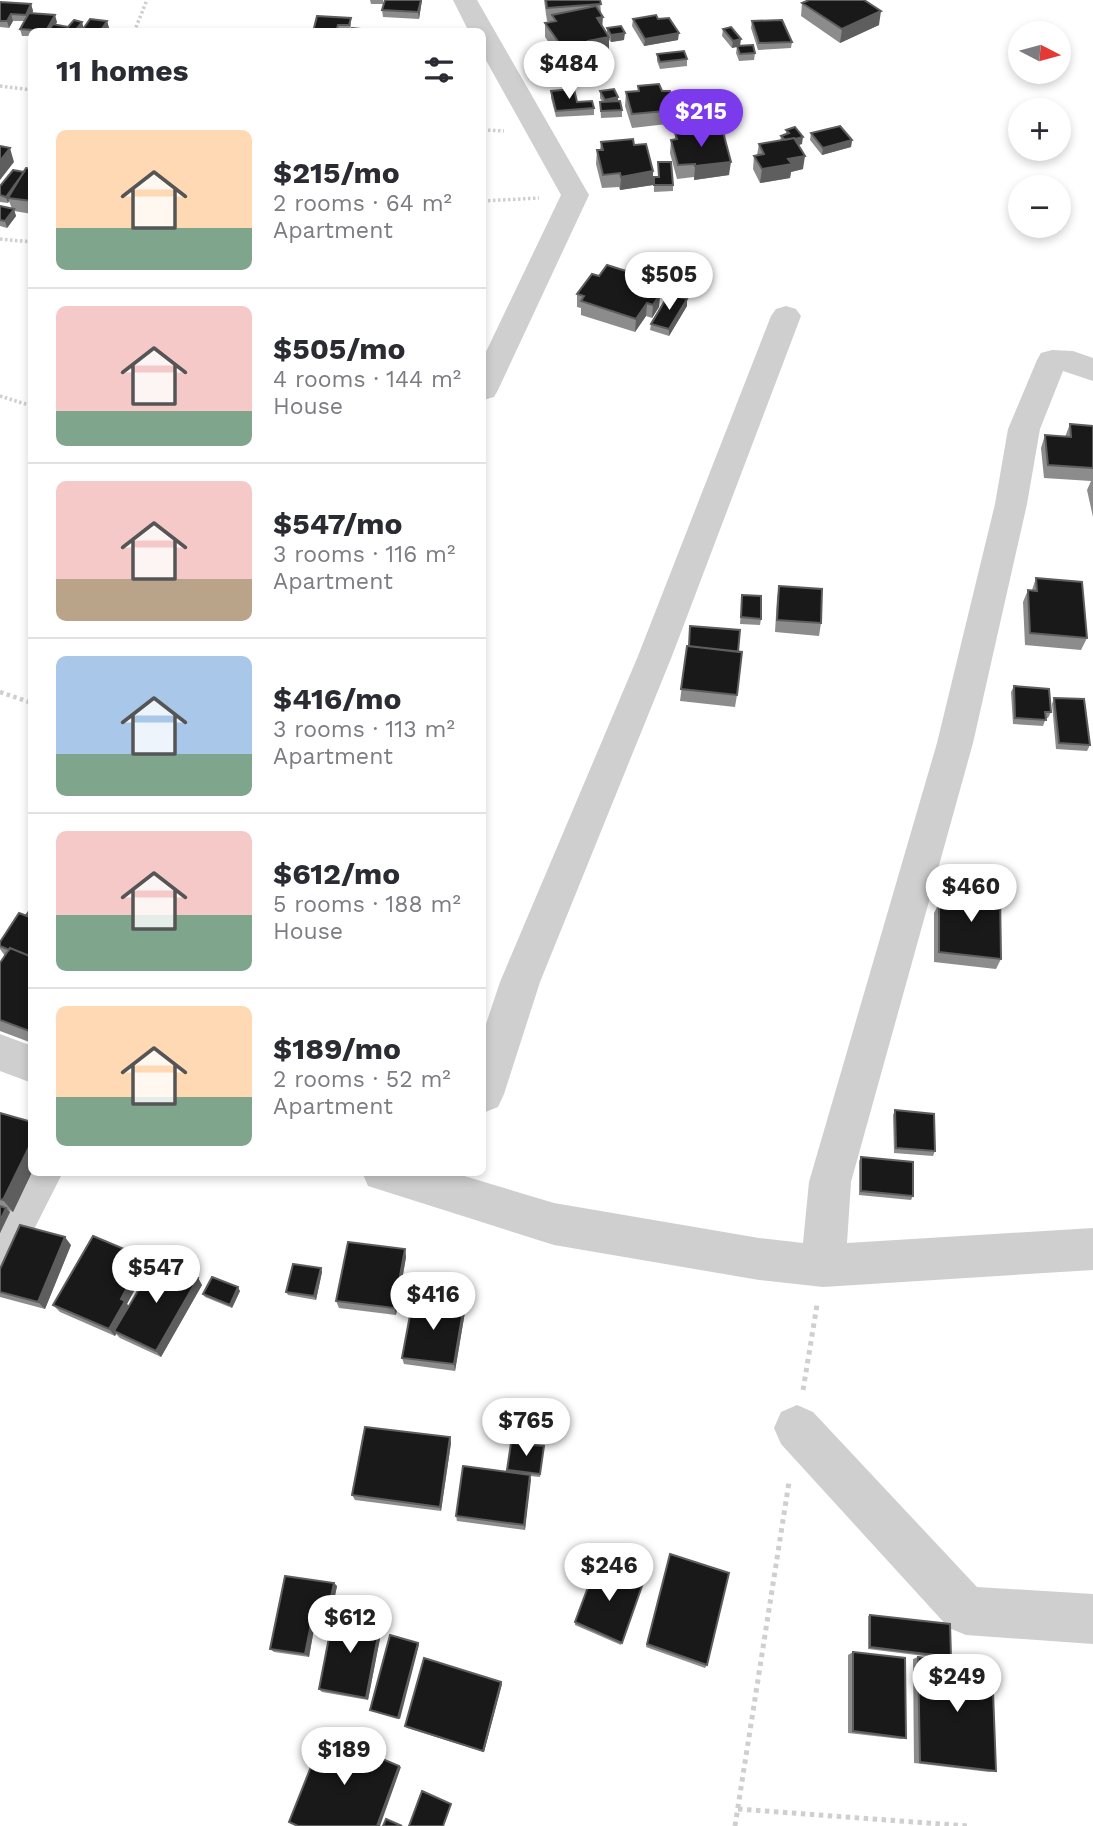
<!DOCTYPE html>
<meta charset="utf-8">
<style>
:root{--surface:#fff;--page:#f7f7f7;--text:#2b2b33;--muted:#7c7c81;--line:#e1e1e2;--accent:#7c3aed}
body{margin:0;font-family:"Work Sans",sans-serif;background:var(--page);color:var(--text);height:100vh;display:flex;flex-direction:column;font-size:26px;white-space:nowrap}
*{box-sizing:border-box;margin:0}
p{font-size:23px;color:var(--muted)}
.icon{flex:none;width:38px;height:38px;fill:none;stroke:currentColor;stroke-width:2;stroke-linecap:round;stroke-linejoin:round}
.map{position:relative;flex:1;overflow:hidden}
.panel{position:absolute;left:28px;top:28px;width:458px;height:1148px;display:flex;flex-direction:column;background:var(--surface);border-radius:10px;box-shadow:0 4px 10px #0003}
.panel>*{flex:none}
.needle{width:46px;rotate:96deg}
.buttons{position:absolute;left:1008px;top:21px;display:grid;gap:14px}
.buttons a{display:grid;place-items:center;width:63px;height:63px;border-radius:50%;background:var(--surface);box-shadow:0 4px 10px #0003;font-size:35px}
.price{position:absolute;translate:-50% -60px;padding:0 16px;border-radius:24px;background:#fff;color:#222;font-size:23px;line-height:46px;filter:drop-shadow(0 2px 4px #0008)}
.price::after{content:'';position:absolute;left:50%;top:42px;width:21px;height:16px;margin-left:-10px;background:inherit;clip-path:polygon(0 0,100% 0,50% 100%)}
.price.active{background:var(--accent);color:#fff}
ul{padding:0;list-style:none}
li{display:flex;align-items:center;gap:21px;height:175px;padding:0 28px}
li+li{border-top:2px solid var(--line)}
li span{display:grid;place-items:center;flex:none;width:196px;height:140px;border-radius:10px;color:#555}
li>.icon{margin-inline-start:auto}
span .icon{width:84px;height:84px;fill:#fffc;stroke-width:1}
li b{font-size:30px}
h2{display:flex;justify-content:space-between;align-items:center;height:84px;padding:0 28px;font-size:30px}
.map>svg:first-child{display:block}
</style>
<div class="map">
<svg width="1093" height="1826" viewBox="0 0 1093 1826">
<rect width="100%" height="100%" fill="#fff"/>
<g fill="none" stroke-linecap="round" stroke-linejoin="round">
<!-- path-far2 -->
<path stroke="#cfcfcf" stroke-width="3.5" stroke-dasharray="2.5 2.5" stroke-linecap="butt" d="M134,32L147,0
M0,86L32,90
M483,130L504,131
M483,201L539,198
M0,239L32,242
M0,396L32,406"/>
<!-- path-far1 -->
<path stroke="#cfcfcf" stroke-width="4.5" stroke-dasharray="3.5 3.5" stroke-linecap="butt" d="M0,692L32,703"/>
<!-- path -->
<path stroke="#cfcfcf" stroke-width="5" stroke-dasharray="4.5 4.5" stroke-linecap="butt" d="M803,1390L817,1305
M738,1809L968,1826
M735,1826L789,1482"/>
<!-- street -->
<path fill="#cfcfcf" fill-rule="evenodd" d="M453,0H477L589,195L498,390L494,397L483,400V358L561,195L483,55V32H469Z
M786,306L796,309L801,316L672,656L540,982L504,1094L498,1107L483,1113V1033L500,982L638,656L771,316L776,309Z
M1052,350L1073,351L1093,358V381L1063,371L1040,429L1027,504L973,743L851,1182L847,1243L1093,1228V1270L823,1287L759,1280L554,1245L368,1186L362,1172H451L554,1203L759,1238L803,1243L809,1182L937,743L995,504L1008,429L1037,360L1041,353Z
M0,1034L32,1046V1083L0,1071Z
M32,1156V1172H63L15,1267L0,1273V1208L27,1158Z
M797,1405L813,1412L977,1587L1093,1594V1644L966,1635L949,1628L781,1444L774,1428L781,1412Z"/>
</g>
<!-- wall -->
<path fill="#8c8c8c" d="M370,0H383V4H371Z
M385,0H422L419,19L383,17L382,10Z
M544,0H600L602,26L607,33V28L624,40L611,42L609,40V51L592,54V61L564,64L545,37V23L552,21H547Z
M0,2L31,4L33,11L32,14L57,22L55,25L68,27L84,28L107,21L109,28L107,32H32V36H22L20,29L24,21H13L9,28L0,27Z
M802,3L879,25L840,43L801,16Z
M351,18V25L350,32H313Z
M633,19L678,40L644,46L632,26Z
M752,21L792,42L791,48L758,50L751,28Z
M723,29L740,46L755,53L754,60L739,61L736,53L737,47L732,48L722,36Z
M657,54L687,59V66L660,69L657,61Z
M483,80L485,90L486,103H483Z
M638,86L662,91L677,110L676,123L632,128L625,106L626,92L638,91Z
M551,91L577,102L594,108V115L556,117L551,98Z
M600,91L618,97V101L622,110V117L601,118L600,102H602L600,98Z
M726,123L725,139L729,175L694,180V177L677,179L670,153L671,140L675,139V133L712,132Z
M786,130L802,144L798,145L803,169L791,172L790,178L760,183L753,169L754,156L757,155L759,144L780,141L781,136L786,134Z
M811,133L852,140L851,147L822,155L810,140Z
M601,142L634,145L653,185L620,190L619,187L602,188L596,164L597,150H600Z
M658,162L673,185V191L654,192V177H658Z
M32,169V214L14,211L16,216L7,228L0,226V206L12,209L9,201L8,203L0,202V186Z
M626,271L660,276L659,289L657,293L660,294L659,307L652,318L646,316L635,332L581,315V308L577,307V294L599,276Z
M687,299V306L669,336L650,330L651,324Z
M1070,424L1093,426V517L1087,490L1091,481L1044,478L1041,448L1045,435L1065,437Z
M1036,578L1087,638L1081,650L1025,645L1023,602L1028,590H1032Z
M779,586L821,623L819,636L775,632L777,598Z
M742,595L761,619L760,625L740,624Z
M687,646L737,695L735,707L680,701Z
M1014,686L1051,712L1048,718H1046L1043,726L1013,724L1011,692Z
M1054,698L1090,745L1087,751L1056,749L1052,704Z
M954,888L1001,959L996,969L934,962V913L939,903L949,904V899Z
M32,907V1043L0,1031V963L5,956L0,949V942L29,917L27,914Z
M895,1110L935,1151L933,1156L894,1153L893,1115Z
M0,1113L32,1122V1172L13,1212L9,1210L10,1212L0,1233Z
M861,1157L913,1196L911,1200L859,1195V1161Z
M71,1245L45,1309L0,1297V1269Z
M405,1249L406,1257L396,1315L339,1308L336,1301Z
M143,1257L148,1265L127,1304L129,1306L198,1278L202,1285L161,1357L120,1338L116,1334L115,1336L60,1312L53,1305Z
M321,1268L322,1272L316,1300L288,1295L286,1292Z
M240,1291L232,1308L205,1297L203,1294Z
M464,1305L465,1312L455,1371L404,1364L402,1358Z
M450,1437L451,1443L441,1511L355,1500L352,1495Z
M544,1446L540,1477L530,1476L525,1530L457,1521L456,1516L508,1472L507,1470Z
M670,1554L707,1665L705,1668L646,1647Z
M334,1583L337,1586L331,1615L317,1612L309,1657L274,1652L270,1649Z
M643,1583L621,1645L575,1625V1622Z
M870,1615L951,1657L948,1659L868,1649V1616Z
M383,1623L368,1700L322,1692L319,1689Z
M853,1652L906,1738L901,1739L848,1733V1655Z
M918,1657L996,1771L989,1772L914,1763L913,1659Z
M502,1684L484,1752L407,1728L405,1726Z"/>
<!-- shaded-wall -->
<path fill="#5e5e5e" d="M421,0H422L419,19L418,12Z
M31,4L33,11L28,22L26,15Z
M881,11L879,25L840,43L842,29Z
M11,14L13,21L9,28L7,21Z
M55,15L57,22L52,31L49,30V32H47Z
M603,17L602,30L597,18Z
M107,21L109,28L107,32H100Z
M82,22L84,29L82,32H74Z
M625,33L624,40L611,42V35Z
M679,33L678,40L644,46L645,39Z
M609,37V51L592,54V61L564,64L565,51L588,41Z
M741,39L740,46L732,48L733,41Z
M618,97V104L605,106V100Z
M803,137L802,144L785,149L786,142Z
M852,140L851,147L822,155L823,148Z
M10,148L14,162L0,180V161Z
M805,156L803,169L791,172L790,178L760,183L762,169L788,159Z
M731,162L729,175L694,180L695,166Z
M653,171V185L620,190L621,177Z
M25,172L8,198L9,201L8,203L6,197Z
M14,209L16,216L7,228L5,221Z
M660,276L659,289L649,304L650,291Z
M660,294L659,307L652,318L653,305Z
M687,299V306L669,336V329Z
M647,303L646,316L635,332L636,319Z
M32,1141V1172L13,1212L3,1200Z
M6,1208L10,1212L0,1233V1221Z
M65,1237L71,1245L45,1309L38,1302Z
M405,1249L406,1257L396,1315L394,1308Z
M143,1257L148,1265L127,1304L130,1308L114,1331L116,1334L115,1336L109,1329L121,1299Z
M321,1268L322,1272L316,1300L314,1296Z
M198,1278L202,1285L161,1357L156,1351Z
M238,1287L240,1291L232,1308L230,1305Z
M464,1305L465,1312L455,1371L454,1364Z
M450,1437L451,1443L441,1511L440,1507Z
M530,1475L531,1480L525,1530L524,1525Z
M334,1583L337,1586L331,1615L328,1611Z
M314,1609L317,1612L309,1657L305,1654Z
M381,1620L383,1623L368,1700L366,1698Z
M418,1643L419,1645L400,1719L398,1718Z
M501,1682L502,1684L484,1752L483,1751Z
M399,1766L401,1767L380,1826H377Z"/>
<!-- building -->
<path fill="#191919" stroke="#5e5e5e" stroke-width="2" d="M385,0H421L418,12L382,10Z
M546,0H600L601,4L547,8Z
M809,0H864L881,11L842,29L802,3Z
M0,2L31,4L26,15L11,14L7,21H0Z
M596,6L603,17L597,18L609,37L588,41L592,48L565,51L545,23L556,21L552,15Z
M29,13L55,15L46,31L20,29Z
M656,15L658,19L669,18L679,33L645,39L633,19Z
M317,16L351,18L349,25H338L336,32H313Z
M90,19L107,21L100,32H81Z
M74,20L82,22L74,32H57L49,30L53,24L68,27Z
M782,20L792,42L759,43L752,21Z
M621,26L625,33L611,35L607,28Z
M731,27L741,39L733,41L723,29Z
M352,28L371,30L370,32H351Z
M753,45L755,53L740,54L737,46Z
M684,51L687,59L660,62L657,54Z
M483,80H484L485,90H483Z
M659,84L662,91H670L677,110L632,114L626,92L639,91L638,86Z
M574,89L577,102L592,101L594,108L556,111L551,91Z
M614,89L618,97L605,100L600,91Z
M620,101L622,110L601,111L600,102Z
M713,123H726V132H713Z
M840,126L852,140L823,148L811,133Z
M795,127L803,137L795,139L794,138L785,140L781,136L789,133L786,130Z
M723,132L731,162L695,166V164L678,165L671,140L677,139L675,133Z
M794,138L805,156L788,159L792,164L762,169L754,156L764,154L759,144Z
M633,139L634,145L646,144L653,171L621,177L620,173L603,175L597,150H603L601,142Z
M0,146L10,148L0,161Z
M658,162H671L673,185H654V177H659Z
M26,168L32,169V201L8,198Z
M13,170L24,172L6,197L0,195V186Z
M0,206L14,209L5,221L0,220Z
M607,265L626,271L630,266L660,276L650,291L660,294L653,305L647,303L636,319L581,301L584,296L577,294L592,274L599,276Z
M669,294L687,299L669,329L651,324Z
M1070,424L1093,426V468L1048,465L1045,435L1071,437Z
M1036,578L1082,582L1087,638L1030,633L1028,590L1037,591Z
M779,586L822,589L821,623L777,620Z
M742,595L761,596V619L741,617Z
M690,626L740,630L738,652L689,646Z
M687,646L742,652L737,695L681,689Z
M1014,686L1049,689L1051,712H1045L1046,720L1015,718Z
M1054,698L1084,699L1090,745L1059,743Z
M954,888L1000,893L1001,959L939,952V903L954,904Z
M32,907V915L27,914Z
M19,913L32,918V957L10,948L9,950L0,946V942Z
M10,948L32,957V1032L0,1020V963Z
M895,1110L934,1114L935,1151L896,1148Z
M0,1113L32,1122V1141L3,1200L0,1199Z
M861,1157L913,1162V1196L861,1191Z
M0,1206L6,1208L0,1221Z
M20,1225L65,1237L38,1302L0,1292V1269Z
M93,1236L143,1257L121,1299L125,1301L109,1329L53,1305Z
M348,1242L405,1249L394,1308L336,1301Z
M157,1259L198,1278L156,1351L114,1331Z
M293,1264L321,1268L314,1296L286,1292Z
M212,1277L238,1287L230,1305L203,1294Z
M413,1299L464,1305L454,1364L402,1358Z
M365,1427L450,1437L440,1507L352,1495Z
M511,1443L544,1446L540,1474L507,1470Z
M463,1466L530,1475L524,1525L456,1516Z
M670,1554L729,1573L707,1665L647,1644Z
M597,1563L643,1583L622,1643L575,1622Z
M285,1576L334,1583L328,1611L314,1609L305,1654L270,1649Z
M334,1612L381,1620L366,1698L319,1689Z
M870,1615L950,1624L951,1657L870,1647Z
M390,1635L418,1643L398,1718L370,1710Z
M853,1652L905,1658L906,1738L853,1731Z
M918,1657L992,1665L996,1771L920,1762Z
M424,1658L501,1682L483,1751L405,1726Z
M324,1734L399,1766L377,1826H298L289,1822Z
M422,1791L451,1804L443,1826H409Z
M386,1819L402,1826H383Z"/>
</svg>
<div class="buttons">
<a><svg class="needle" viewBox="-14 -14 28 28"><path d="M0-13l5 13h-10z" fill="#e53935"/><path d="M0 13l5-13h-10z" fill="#7c7c81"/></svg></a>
<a>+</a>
<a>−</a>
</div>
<b class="price" style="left:569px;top:101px">$484</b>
<b class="price active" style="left:701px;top:149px">$215</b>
<b class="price" style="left:669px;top:312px">$505</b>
<b class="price" style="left:971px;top:924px">$460</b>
<b class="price" style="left:156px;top:1305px">$547</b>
<b class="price" style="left:433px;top:1332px">$416</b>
<b class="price" style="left:526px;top:1458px">$765</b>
<b class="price" style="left:609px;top:1603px">$246</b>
<b class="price" style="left:350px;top:1655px">$612</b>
<b class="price" style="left:957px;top:1714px">$249</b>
<b class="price" style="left:344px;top:1787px">$189</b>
<section class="panel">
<h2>11 homes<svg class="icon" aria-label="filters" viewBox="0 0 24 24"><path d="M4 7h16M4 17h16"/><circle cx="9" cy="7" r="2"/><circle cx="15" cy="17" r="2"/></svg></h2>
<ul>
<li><span style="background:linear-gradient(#ffd9b3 70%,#7fa58c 0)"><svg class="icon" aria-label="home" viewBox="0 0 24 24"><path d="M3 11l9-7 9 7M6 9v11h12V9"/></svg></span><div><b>$215/mo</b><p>2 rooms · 64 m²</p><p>Apartment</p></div></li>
<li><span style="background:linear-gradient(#f6c9c9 75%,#7fa58c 0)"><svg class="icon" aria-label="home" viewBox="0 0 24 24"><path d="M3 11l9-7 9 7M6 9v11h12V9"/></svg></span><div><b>$505/mo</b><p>4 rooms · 144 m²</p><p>House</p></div></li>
<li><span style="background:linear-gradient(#f6c9c9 70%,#b9a48a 0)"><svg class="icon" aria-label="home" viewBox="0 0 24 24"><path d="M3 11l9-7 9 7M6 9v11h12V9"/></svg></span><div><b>$547/mo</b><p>3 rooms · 116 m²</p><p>Apartment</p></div></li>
<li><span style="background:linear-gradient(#a9c7e8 70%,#7fa58c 0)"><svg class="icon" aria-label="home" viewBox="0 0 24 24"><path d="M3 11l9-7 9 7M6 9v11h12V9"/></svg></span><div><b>$416/mo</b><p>3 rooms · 113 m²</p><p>Apartment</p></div></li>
<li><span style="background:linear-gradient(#f6c9c9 60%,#7fa58c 0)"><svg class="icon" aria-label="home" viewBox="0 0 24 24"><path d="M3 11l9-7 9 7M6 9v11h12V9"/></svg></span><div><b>$612/mo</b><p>5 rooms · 188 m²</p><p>House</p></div></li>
<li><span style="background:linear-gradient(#ffd9b3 65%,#7fa58c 0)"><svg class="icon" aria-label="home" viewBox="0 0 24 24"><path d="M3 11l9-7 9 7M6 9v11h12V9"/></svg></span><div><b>$189/mo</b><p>2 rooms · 52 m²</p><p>Apartment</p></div></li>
</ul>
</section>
</div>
